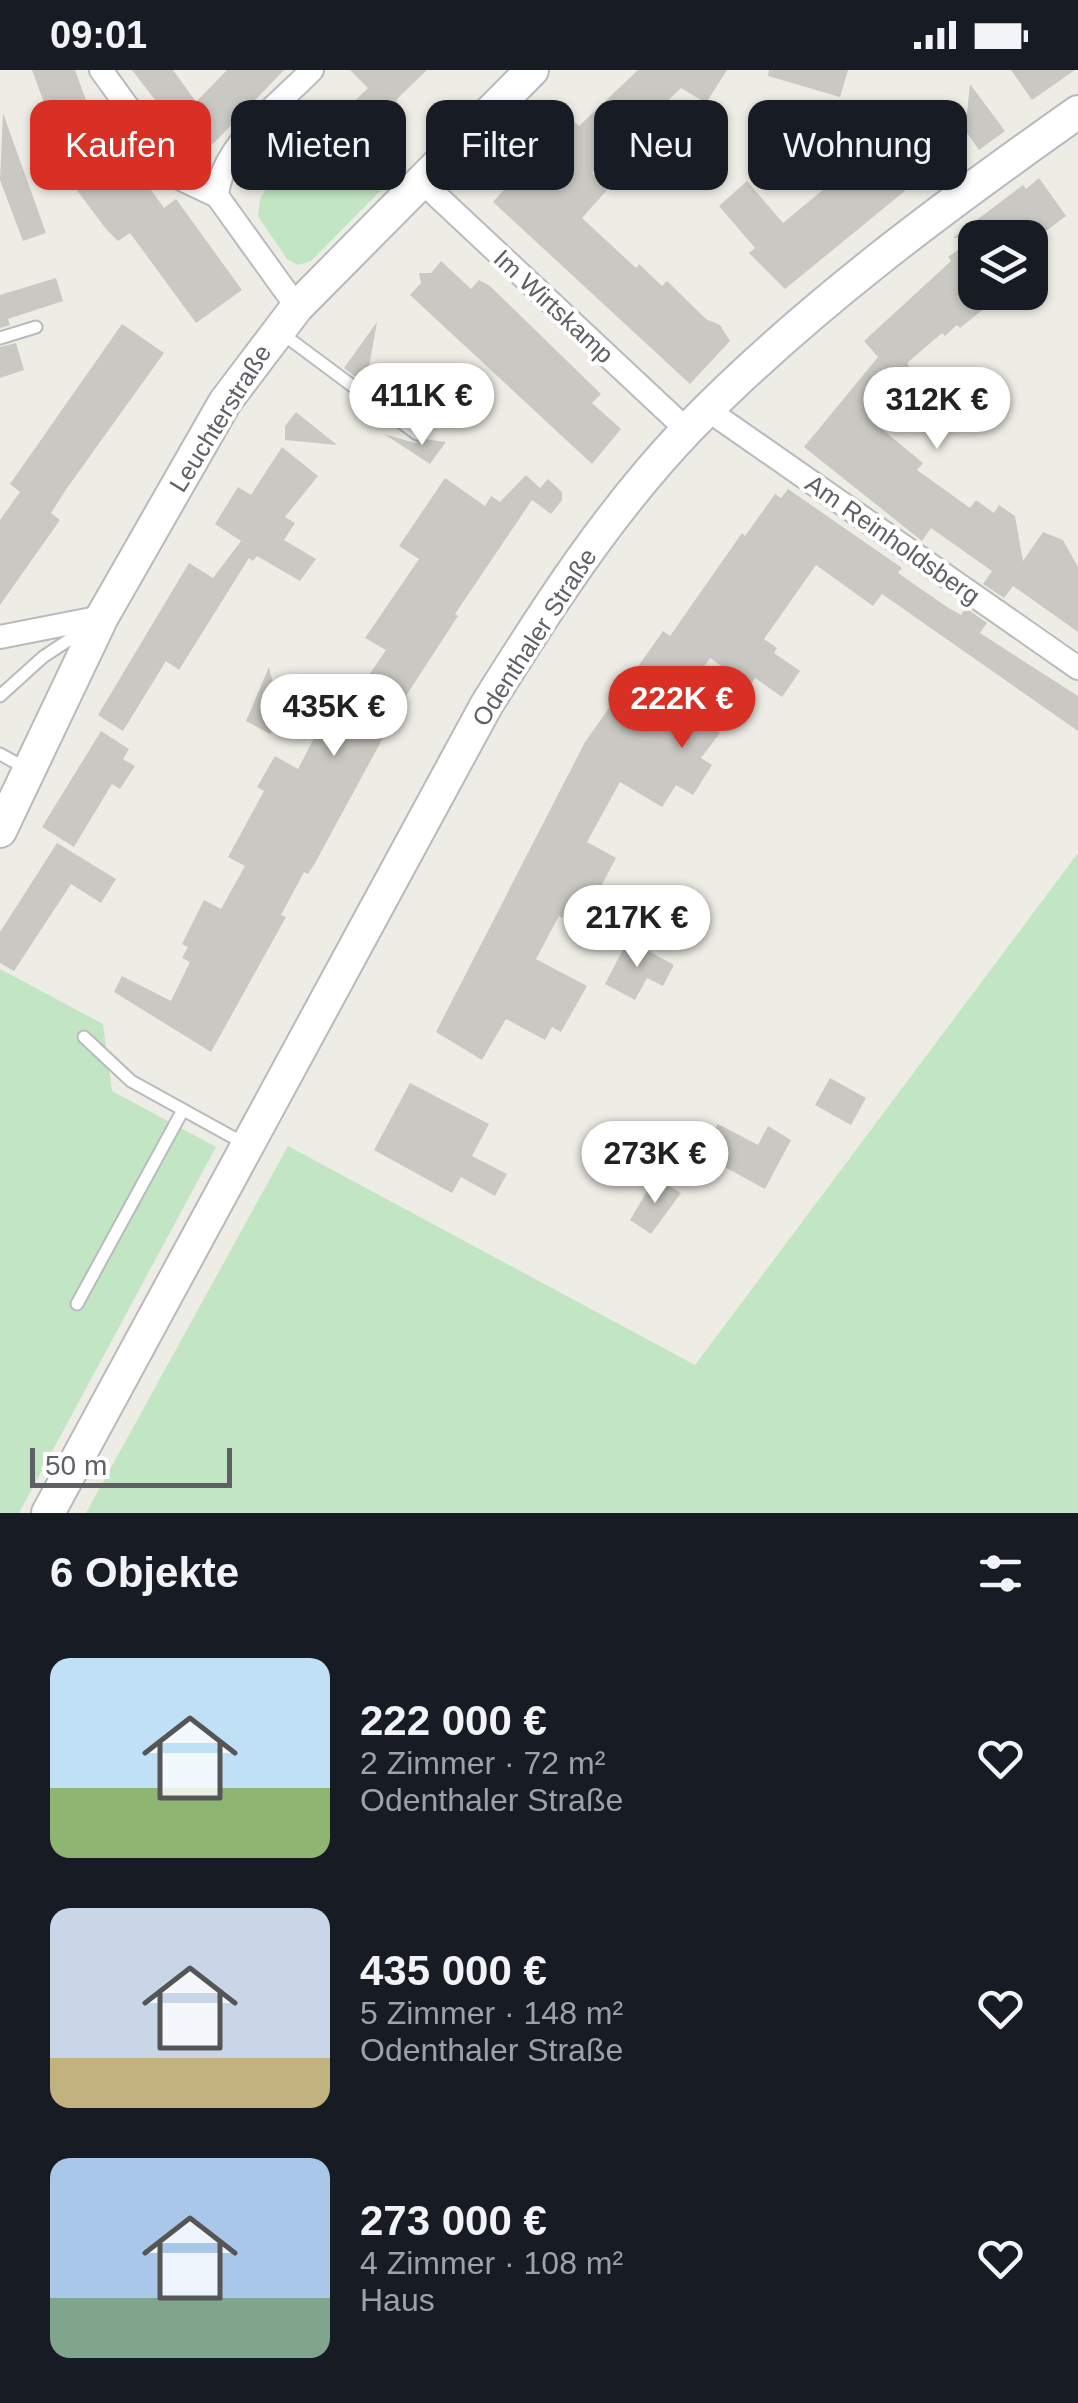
<!DOCTYPE html>
<html lang="de">
<meta charset="utf-8">
<style>
:root{--surface:#171b24;--page:#20242c;--text:#f1f3f6;--muted:#9ea1a6;--accent:#d93025}
body{margin:0;font-family:Helvetica,sans-serif;background:var(--page);color:var(--text);height:100vh;display:flex;flex-direction:column;font-size:38px;white-space:nowrap}
*{box-sizing:border-box;margin:0}
p{font-size:32px;color:var(--muted)}
.icon{flex:none;width:55px;height:55px;fill:none;stroke:currentColor;stroke-width:2;stroke-linecap:round;stroke-linejoin:round}
.map{position:relative;height:1443px;overflow:hidden}
.sheet{display:flex;flex-direction:column;background:var(--surface);flex:1}
.sheet>*{flex:none}
.hud{position:absolute;left:30px;top:30px;width:1020px;height:90px;display:flex;gap:20px}
.buttons{position:absolute;left:958px;top:150px;display:grid;gap:20px}
.buttons a{display:grid;place-items:center;width:90px;height:90px;border-radius:20px;background:var(--surface);box-shadow:0 2px 8px #0004;font-size:50px}
.scale{position:absolute;left:30px;bottom:25px;width:202px;box-sizing:border-box;padding-left:10px;border:5px solid #5d6065;border-top:0;font-size:28px;line-height:35px;white-space:nowrap;color:#5d6065;-webkit-text-stroke:8px #fff;paint-order:stroke}
.price{position:absolute;translate:-50% -85px;padding:0 22px;border-radius:35px;background:#fff;color:#222;font-size:32px;line-height:65px;filter:drop-shadow(0 2px 5px #0008)}
.price::after{content:'';position:absolute;left:50%;top:60px;width:30px;height:22px;margin-left:-15px;background:inherit;clip-path:polygon(0 0,100% 0,50% 100%)}
.price.active{background:var(--accent);color:#fff}
ul{padding:0;list-style:none}
li{display:flex;align-items:center;gap:30px;height:250px;padding:0 50px}
li span{display:grid;place-items:center;flex:none;width:280px;height:200px;border-radius:20px;color:#555}
li>.icon{margin-inline-start:auto}
span .icon{width:120px;height:120px;fill:#fffc;stroke-width:1}
li b{font-size:42px}
h2{display:flex;justify-content:space-between;align-items:center;height:120px;padding:0 50px;font-size:42px}
.pill{padding:0 35px;border-radius:20px;background:var(--surface);box-shadow:0 2px 8px #0004;font-size:35px;line-height:90px}
.pill.active{background:var(--accent);color:#fff}
.status{display:flex;justify-content:space-between;align-items:center;height:70px;padding:0 50px;background:var(--surface);direction:ltr}
.status svg{height:28px;fill:currentColor}
.map>svg:first-child{display:block}
</style>
<div class="status"><b>09:01</b><svg viewBox="0 0 49 12"><path d="M0 12V9h3v3zM5 12V6h3v6zM10 12V3h3v9zM15 12V0h3v12zM26 1h20v11H26zM47 4h2v5h-2z"/></svg></div>
<div class="map">
<svg width="1078" height="1443" viewBox="0 0 1078 1443">
<rect width="100%" height="100%" fill="#eeede5"/>
<!-- green -->
<path fill="#c2e5c3" d="M308,48L316,55L301,71L330,98L345,82L383,118L311,191L298,195L287,189L258,146L260,129Z
M1078,783V1443H86L288,1076L695,1295Z
M0,899L103,954L112,1021L216,1077L19,1443H0Z"/>
<!-- building -->
<path fill="#cac8c2" d="M32,0H75L100,68L114,56L131,79L125,84L164,138L176,129L242,220L196,253L130,163L118,171L106,159L40,71L56,65Z
M132,0H173L196,32L227,0H284L215,72L192,88L168,56L172,52Z
M350,0H427L397,29V36L380,45L330,96L309,75L368,18Z
M638,0H727L706,33L681,18L592,103L608,119L582,148L636,198L639,194L662,216L667,211L706,249L720,255L730,271L690,314L493,132L522,100L531,108L562,75L551,64L568,46L579,56Z
M769,0H848L840,27L768,6Z
M1011,0H1075L1032,30Z
M970,14L1005,61L979,80L958,50L967,43Z
M3,43L46,163L23,171L0,110Z
M892,69L922,107L785,219L749,183L755,178L719,136L747,111L783,153L836,109L850,110L852,94L861,95L875,83L877,74Z
M1039,108L1066,146L1037,168H953L1023,115L1026,119Z
M975,168V198L970,202L975,208V222H988L995,230L960,258L957,255L945,266L942,263L907,293L909,296L898,306L901,310L886,324L894,330L890,336L897,342L883,360L923,393L917,400L970,438L976,430L994,443L999,435L1015,446L1023,491L1043,462L1063,470L1078,497V562L1013,516L1004,528L983,514L992,501L931,458L922,471L804,377L878,287L864,271L951,191L948,187Z
M441,191L471,219L479,210L490,216L601,324L592,333L621,359L592,394L410,225L421,213L419,203H431Z
M56,208L63,231L8,249L10,255L0,258V225Z
M377,252L369,297L360,310L344,298Z
M122,254L164,283L67,418L51,443L60,450L0,535V450L20,422L10,414Z
M16,273L24,300L0,308V277Z
M405,312L444,347L427,365L423,356L389,331Z
M296,342L337,375L285,370V356Z
M384,364L415,373L425,369L446,372L430,394Z
M282,377L318,406L285,447L295,453L284,470L316,489L300,511L257,486L253,491L249,488L179,600L166,591L123,661L98,645L189,493L213,508L241,471L215,454L238,417L251,425Z
M526,405L540,418L548,409L562,422V430L551,444L532,430L455,544L458,546L402,632L406,641L396,644L315,793L308,804L304,802L281,845L286,847L211,982L114,922L122,906L171,931L190,892L182,888L188,877L182,874L204,830L221,839L245,796L228,787L264,721L257,717L275,686L298,699L347,605L363,614L386,580L365,568L419,489L399,476L445,408L485,436L491,426L500,432Z
M788,419L902,498L898,503L947,537L961,545L966,538L987,553L980,563L1078,626V661L882,524L873,536L816,495L764,569L777,578L774,583L800,601L782,627L755,608L750,616L710,588L677,635L720,663L701,688L712,695L693,725L676,715L662,737L620,712L587,772L616,788L597,824L636,845L618,878L559,846L536,889L587,916L561,962L552,957L545,970L506,949L482,990L436,962L585,672L663,561L670,566L742,463L745,466L775,424L781,428Z
M269,597L281,646L270,664L246,651Z
M101,661L129,679L123,689L135,696L120,719L112,714L74,777L42,757Z
M57,773L116,809L101,833L71,814L14,901L0,893V862Z
M628,870L674,895L663,916L647,908L635,930L605,914Z
M830,1008L866,1028L851,1055L815,1035Z
M410,1013L489,1054L472,1086L507,1104L495,1126L461,1107L452,1123L374,1080Z
M718,1054L758,1075L768,1056L791,1070L765,1119L701,1084Z
M655,1108L681,1123L651,1164L630,1150Z"/>
<g fill="none" stroke-linecap="round" stroke-linejoin="round">
<defs>
<path id="lane" d="M280,262L417,364
M0,268L36,257
M0,626L43,587L87,558
M0,684L27,699
M84,967L131,1011L245,1074
M77,1234L183,1040"/>
<path id="street" d="M101,0L179,108L217,126
M421,111L687,360
M297,237L217,126C221,76 278,35 312,0
M708,340L1078,598
M0,567L102,547"/>
<path id="secondary" d="M0,761L102,547L225,332L297,237L532,0
M48,1443L487,634C547,538 610,440 689,358C805,239 942,138 1078,42"/>
</defs>
<!-- lane casing -->
<use href="#lane" stroke="#b7babe" stroke-width="15"/>
<!-- street casing -->
<use href="#street" stroke="#b7babe" stroke-width="26"/>
<!-- secondary casing -->
<use href="#secondary" stroke="#b6b9be" stroke-width="36"/>
<!-- lane -->
<use href="#lane" stroke="#fff" stroke-width="11"/>
<!-- street -->
<use href="#street" stroke="#fff" stroke-width="22"/>
<!-- secondary -->
<use href="#secondary" stroke="#fff" stroke-width="32"/>
</g>
<g text-anchor="middle" dominant-baseline="central" stroke-width="8" stroke-linejoin="round" paint-order="stroke">
<!-- street labels -->
<g font-size="25" fill="#5d6065" stroke="#fff">
<text transform="translate(554 236) rotate(43)">Im Wirtskamp</text>
<text transform="translate(220 348) rotate(-58)">Leuchterstraße</text>
<text transform="translate(893 469) rotate(35)">Am Reinholdsberg</text>
<text transform="translate(534 567) rotate(-57)">Odenthaler Straße</text>
</g>
</g>
</svg>
<div class="buttons">
<a><svg class="icon" aria-label="layers" viewBox="0 0 24 24"><path d="M12 4l9 5-9 5-9-5zM3 14l9 5 9-5"/></svg></a>
</div>
<div class="scale">50 m</div>
<b class="price" style="left:422px;top:378px">411K €</b>
<b class="price" style="left:937px;top:382px">312K €</b>
<b class="price active" style="left:682px;top:681px">222K €</b>
<b class="price" style="left:334px;top:689px">435K €</b>
<b class="price" style="left:637px;top:900px">217K €</b>
<b class="price" style="left:655px;top:1136px">273K €</b>
<div class="hud">
<a class="pill active">Kaufen</a>
<a class="pill">Mieten</a>
<a class="pill">Filter</a>
<a class="pill">Neu</a>
<a class="pill">Wohnung</a>
</div>
</div>
<section class="sheet">
<h2>6 Objekte<svg class="icon" aria-label="filters" viewBox="0 0 24 24"><path d="M4 7h16M4 17h16"/><circle cx="9" cy="7" r="2"/><circle cx="15" cy="17" r="2"/></svg></h2>
<ul>
<li><span style="background:linear-gradient(#bfe0f5 65%,#8fb573 0)"><svg class="icon" aria-label="home" viewBox="0 0 24 24"><path d="M3 11l9-7 9 7M6 9v11h12V9"/></svg></span><div><b>222 000 €</b><p>2 Zimmer · 72 m²</p><p>Odenthaler Straße</p></div><svg class="icon" aria-label="heart" viewBox="0 0 24 24"><path d="M12 20l-8-8c-3-5 5-10 8-4 3-6 11-1 8 4z"/></svg></li>
<li><span style="background:linear-gradient(#c9d6e8 75%,#c2b280 0)"><svg class="icon" aria-label="home" viewBox="0 0 24 24"><path d="M3 11l9-7 9 7M6 9v11h12V9"/></svg></span><div><b>435 000 €</b><p>5 Zimmer · 148 m²</p><p>Odenthaler Straße</p></div><svg class="icon" aria-label="heart" viewBox="0 0 24 24"><path d="M12 20l-8-8c-3-5 5-10 8-4 3-6 11-1 8 4z"/></svg></li>
<li><span style="background:linear-gradient(#a9c7e8 70%,#7fa58c 0)"><svg class="icon" aria-label="home" viewBox="0 0 24 24"><path d="M3 11l9-7 9 7M6 9v11h12V9"/></svg></span><div><b>273 000 €</b><p>4 Zimmer · 108 m²</p><p>Haus</p></div><svg class="icon" aria-label="heart" viewBox="0 0 24 24"><path d="M12 20l-8-8c-3-5 5-10 8-4 3-6 11-1 8 4z"/></svg></li>
</ul>
</section>
